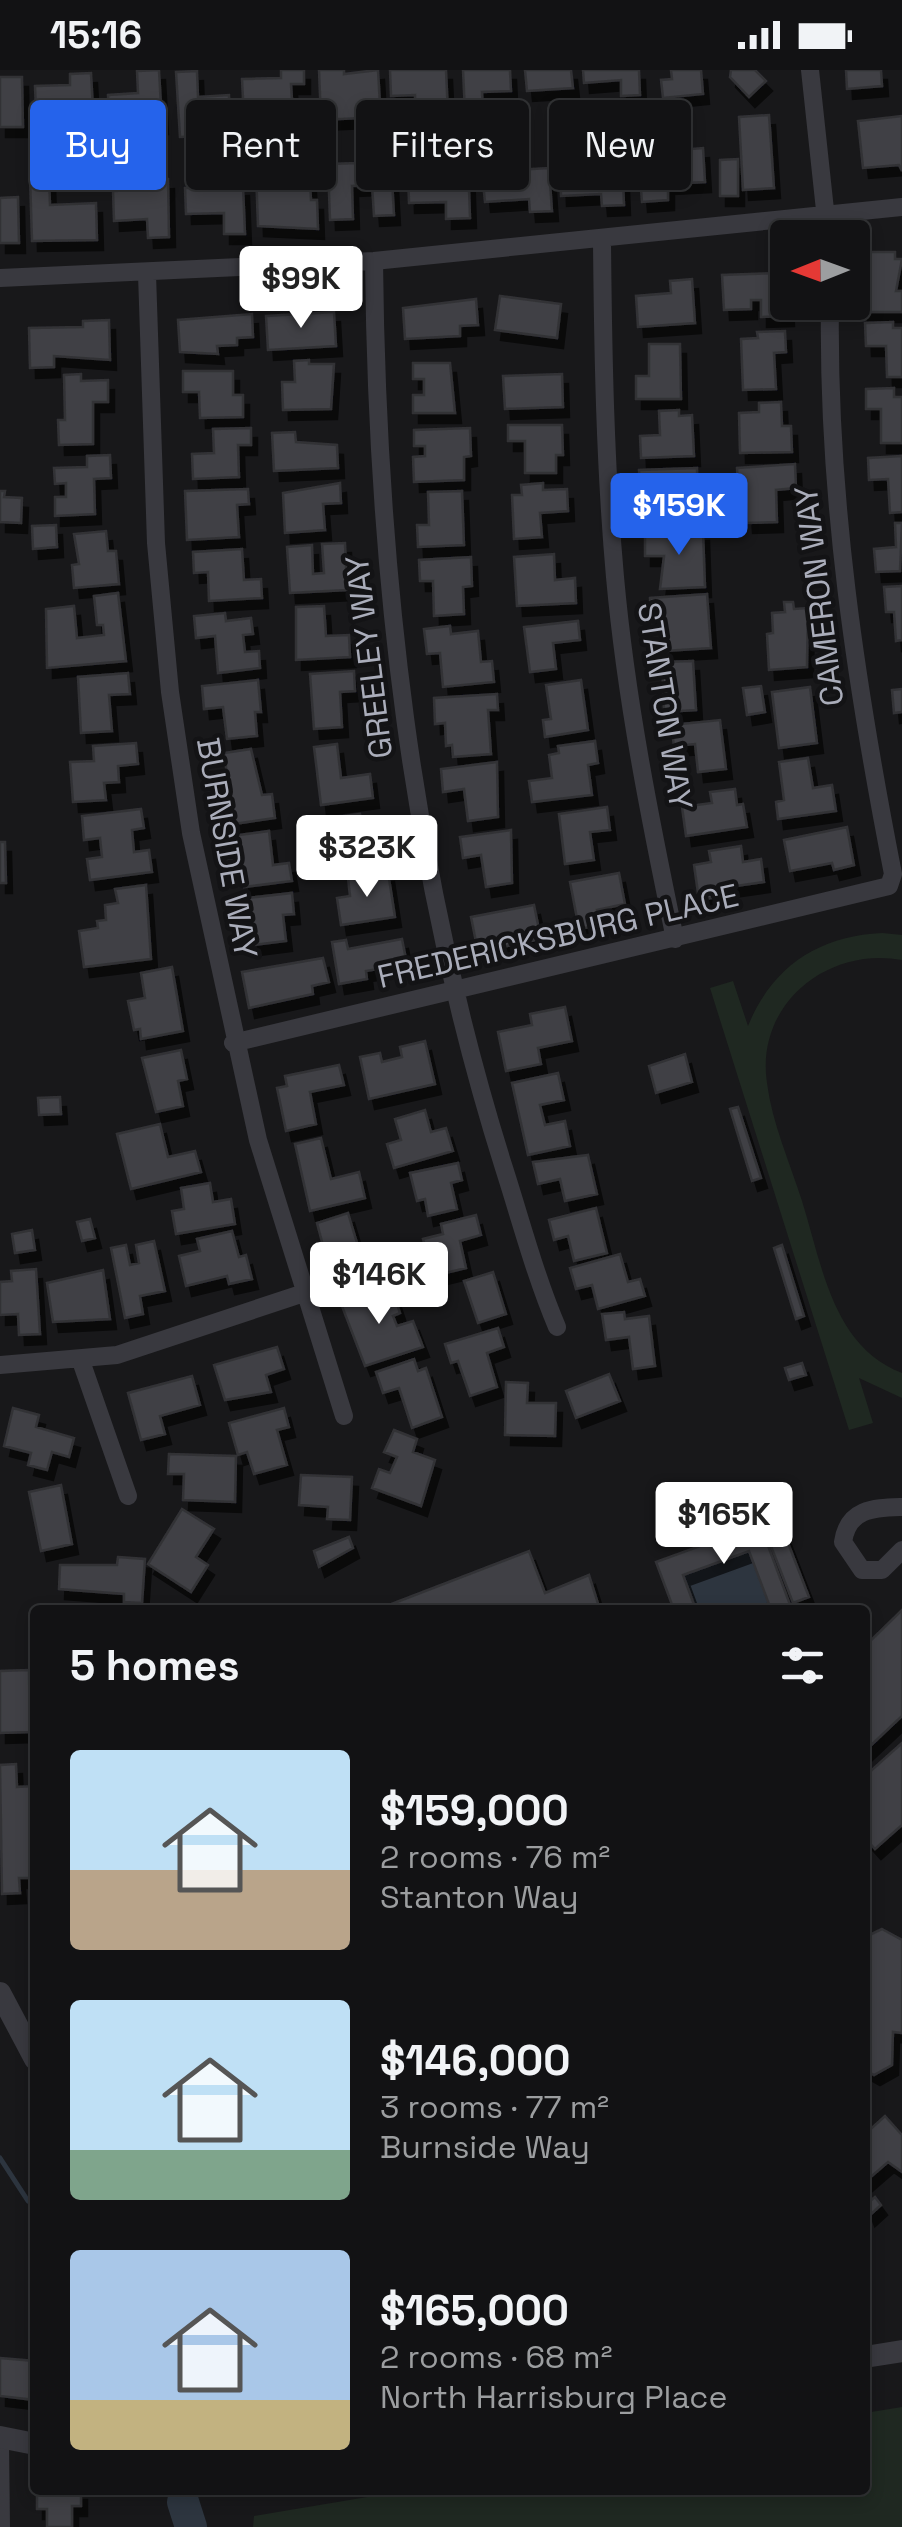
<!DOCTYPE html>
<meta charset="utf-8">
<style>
:root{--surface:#121214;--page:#1f2022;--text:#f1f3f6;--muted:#9c9ea0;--line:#313234;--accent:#2563eb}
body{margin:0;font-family:"Space Grotesk",sans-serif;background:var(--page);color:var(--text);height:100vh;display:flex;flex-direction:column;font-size:38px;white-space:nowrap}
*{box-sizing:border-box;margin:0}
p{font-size:32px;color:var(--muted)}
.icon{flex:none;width:55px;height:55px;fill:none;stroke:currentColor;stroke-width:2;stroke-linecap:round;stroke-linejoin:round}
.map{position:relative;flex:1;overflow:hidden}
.side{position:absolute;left:30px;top:1535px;width:840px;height:890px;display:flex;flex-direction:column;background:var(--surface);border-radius:10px;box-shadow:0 5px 15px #0003,0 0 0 2px var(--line)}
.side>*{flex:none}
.banner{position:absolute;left:30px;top:30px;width:842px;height:90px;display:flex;gap:20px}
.needle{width:65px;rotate:269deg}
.tools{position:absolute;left:770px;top:150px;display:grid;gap:20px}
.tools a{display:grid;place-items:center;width:100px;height:100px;border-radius:10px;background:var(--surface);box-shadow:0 5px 15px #0003,0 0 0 2px var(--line);font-size:50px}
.price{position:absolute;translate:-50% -85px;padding:0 22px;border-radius:10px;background:#fff;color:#222;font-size:32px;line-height:65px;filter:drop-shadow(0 2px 5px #0008)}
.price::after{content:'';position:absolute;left:50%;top:60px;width:30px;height:22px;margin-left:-15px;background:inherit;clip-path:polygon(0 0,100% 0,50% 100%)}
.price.on{background:var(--accent);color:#fff}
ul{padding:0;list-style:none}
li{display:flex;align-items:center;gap:30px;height:250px;padding:0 40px}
li span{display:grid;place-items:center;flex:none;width:280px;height:200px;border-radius:10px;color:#555}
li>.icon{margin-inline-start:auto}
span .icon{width:120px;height:120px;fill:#fffc;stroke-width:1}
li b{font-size:42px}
h2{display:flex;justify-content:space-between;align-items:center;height:120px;padding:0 40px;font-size:42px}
.tag{padding:0 35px;border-radius:10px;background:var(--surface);box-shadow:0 5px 15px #0003,0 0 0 2px var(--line);font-size:35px;line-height:90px}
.tag.on{background:var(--accent);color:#fff}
.status{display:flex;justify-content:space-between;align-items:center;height:70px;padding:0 50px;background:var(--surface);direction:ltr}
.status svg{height:28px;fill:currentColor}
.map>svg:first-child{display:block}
</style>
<div class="status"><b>15:16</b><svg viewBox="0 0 49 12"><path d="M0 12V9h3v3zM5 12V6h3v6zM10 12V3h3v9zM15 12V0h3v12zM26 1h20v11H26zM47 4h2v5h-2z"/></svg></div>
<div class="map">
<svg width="902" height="2457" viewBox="0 0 902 2457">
<defs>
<filter id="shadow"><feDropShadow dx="6" dy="10" stdDeviation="0" flood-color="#0009"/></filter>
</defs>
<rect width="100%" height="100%" fill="#18181a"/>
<!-- green -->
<path fill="#1f2821" d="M882,863L902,865V890C828,876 755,934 767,1013C772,1053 790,1093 802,1131C822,1194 832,1276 902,1303V1328L859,1308L873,1353L849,1360L710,918L733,911L748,956C772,897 818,866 882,863Z
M902,2337V2457H253L254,2446L409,2420H865V2343Z"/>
<!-- water -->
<path fill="#2d353f" d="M749,1481L770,1537L696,1540L683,1505Z"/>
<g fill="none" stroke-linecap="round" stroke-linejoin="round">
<!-- stream -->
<path stroke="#2d353f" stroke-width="5" d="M0,2088L28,2131"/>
<!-- river -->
<path stroke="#2d353f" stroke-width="32" d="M183,2432L191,2457"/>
</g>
<!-- building -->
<path fill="#3f4044" stroke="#323236" stroke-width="2.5" filter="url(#shadow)" d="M159,0L162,54L125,56V68L110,69L108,25L138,23L137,1Z
M281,0H304V14H291L293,46L244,49L242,9L281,8Z
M319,0H344V4L378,0L382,69L362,70L361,48L321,50Z
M390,0H446L448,44L416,46L415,25L391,26Z
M463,0H510L511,21L482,22L483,42L465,43Z
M525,0H571L573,18L527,21Z
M583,0H639L640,25L621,26V10L584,13Z
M671,0H701L703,24L663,28L661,10L672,9Z
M731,0H755L766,11L749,27L730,7Z
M846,0H881L882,16L847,19Z
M197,1L198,27L229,25L230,50L203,52L204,66L180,67L176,2Z
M91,3L94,58L57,60L58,68H37L35,16L70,15V4Z
M0,7H22L23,57H0Z
M769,45L774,118L743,120L739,47Z
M902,46V101L899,95L863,98L858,51Z
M703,78L705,112L668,114V130L642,132L640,106L655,105L654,82Z
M573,81L574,93L610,91L611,111L623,110L624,135L602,136L601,124L561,126L559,82Z
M468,89L470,148L446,149V132L409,133L408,102L448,101L447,90Z
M738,89V126H720V90Z
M391,92L394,145L374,146L372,115L352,116L353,149L330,150L328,94Z
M549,98L552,141L530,142L529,129L485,132L482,102Z
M280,101L281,114L310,113L311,130H317L318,159L258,156L256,102Z
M49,106L50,135L96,133L97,170L32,171L30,107Z
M168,109L169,167L148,168L147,149L114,151L113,121L136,120L135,111Z
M243,116L245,164H224V143L186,144L185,118Z
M18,127L19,173H0V128Z
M868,182H895V189H902L896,221H902V242H862L863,199H868Z
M779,203L780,225L787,224L788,246L761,247V230H751V239L724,240L722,205Z
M692,209L695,253L638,257L636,226L671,223L670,211Z
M500,226L561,234L557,268L495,260Z
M476,229L478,255L460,256V266L405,269L403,238Z
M334,242L336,276L268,280L266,246Z
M252,244L253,267L237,268V275L217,276L218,284L180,282L178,250Z
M109,250L110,290L54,286V297L30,298L29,258L83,257V251Z
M893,252V258H902V307H887L886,276H866L865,253Z
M785,261L786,282L774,283L776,319L743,320L741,269L758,268L757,262Z
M649,274H680L681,329H636V306H649Z
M309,290V294H334L331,339L283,340L282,312H295L294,291Z
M413,293H450L455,343H413V325H424V309H413Z
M183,301H233V325H243V347L200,348L199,322H183Z
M81,304V311L108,310V332H93V374L59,375L58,350H65L64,305Z
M562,304L563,337L505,339L503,306Z
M894,318V327H902V373H881V339H866V319Z
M781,332L782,356H791L792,382L740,383L739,343L759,342V333Z
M679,340V346L692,345L694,386L641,388L640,366L660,365L659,341Z
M508,355H562L563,385H556V403H525V371H508Z
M251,358V375H238L239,407L193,409L192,384L214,383L213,359Z
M470,358L471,386L464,387V410L414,412L413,387L425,386V376H414V360Z
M295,362L296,372L337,375L338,398L274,401L272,363Z
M110,385L111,408L94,409L95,444L55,446V427H66V413L55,414L54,398L87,397V386Z
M902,386V442L890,443L888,409L869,410L868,388Z
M795,394L796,418L776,420L777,452L747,453L745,421H738L737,398Z
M697,398L699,450L663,451L661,423H640L639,400Z
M340,413L341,433L323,434L325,460L285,463L283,423Z
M543,413V420L567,419L568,441L540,443L542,467L514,469L512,425H522L521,415Z
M248,419L249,434L237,435L239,467L187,470L185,421Z
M0,421H5L4,427L22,428L21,453L0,452Z
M462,421L464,475L418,477L417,455H429L428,422Z
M895,453H902L900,501L876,502L874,479L896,477Z
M56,455L57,477L33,479L32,456Z
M106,461L108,481H116L119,514L74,518L72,495L79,494L74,464Z
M703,461L705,517L660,519L664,486H645V463Z
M345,473L347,520L290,523L287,477L312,475L313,504L324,503L322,474Z
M242,479L244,510L261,509L262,528L209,531L208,502L194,503L193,482Z
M554,484L555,510L575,508L576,533L517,536L514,487Z
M471,487L472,516L463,517L464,544L434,546L433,511H420L419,490Z
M902,516V570L896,571L894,542H886L884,517Z
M118,523L126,591L47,598L46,539L74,536L77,568L104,565L103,555H97L94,526Z
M707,524L711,578L665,581L664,551L651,552L650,528Z
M784,532H793L794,539L808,538L807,597L769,600L767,564L773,563L772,543L785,542Z
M324,536L326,566L349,565L350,587L296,590V537Z
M225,543L226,551L251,548L253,564L243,565L245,582L259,581L260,598L218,603L215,566L196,568L194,546Z
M578,551L580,570L553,573L556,599L530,602L524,557Z
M450,556L451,564L478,561L481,592L492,591L494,612L443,617L440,583L427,584L424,559Z
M693,591L696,640L664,642L662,592Z
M354,601L355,621L340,622L342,657L314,659L310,604Z
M128,603L130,624L109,625L112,661L81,663L78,607Z
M258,610L261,642H255L257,666L227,669L223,637L204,639L202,616Z
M581,610L588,660L545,667L543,650L551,649L546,615Z
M761,616L765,642L747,645L743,618Z
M810,617L817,673L779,678L772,622Z
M902,619V642L894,643L892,620Z
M497,624L498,640H488L491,684L453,687L452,675L446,676L445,653L435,654L434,628Z
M720,650L726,699L698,702L695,674L674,676L671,655Z
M595,671L598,693L588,695L592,725L532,732L529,711L552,708L549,685L559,683L558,676Z
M136,673L138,694L118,696L119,712L104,713L106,730L73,732L70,692L94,691L93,676Z
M337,674L341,708L370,704L373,728L321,735L314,677Z
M251,679L262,725L272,724L275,748L234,754L224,683Z
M808,688L813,718L832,715L836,741L778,749L776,732L784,730L779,692Z
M497,692L498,747L468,751L464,719L443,722L441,699Z
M735,719L737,735L743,734L747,757L686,766L682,737L712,733L710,722Z
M607,737L610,760L590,762L594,790L565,794L559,744Z
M141,739L144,758L132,760L134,782L149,780L152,802L90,810L87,789L102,787L100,768L84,770L82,746Z
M360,744L363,767L380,765L383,788L334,794L330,769H324L321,749Z
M847,757L854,795L834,800L832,793L790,801L784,770Z
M511,760L512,813L486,817L481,785L463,788L460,767Z
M269,761L273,795L289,793L292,811L244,817L241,788L228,790L224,767Z
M0,772H5L6,813H0Z
M741,776L743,792L761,789L764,812L722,818L724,826L699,830L694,795L711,792L709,781Z
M388,802L395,847L341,855L337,828L350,826L348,808Z
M619,803L625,834L597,840L600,855L579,859L570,812Z
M146,815L151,889L84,897L79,861L98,858L97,851L106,850L105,835L118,833L115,819Z
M292,823L294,844L283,845L286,871L253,875L247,828Z
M534,835L541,869L478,882L471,847Z
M402,869L407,894L366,901L367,909L339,914L332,872L346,870L348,879Z
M323,888L329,912L312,916L313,924L249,938L242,902Z
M172,897L183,961L141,969L140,959L134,960L128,931L145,928L141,903Z
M565,937L572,971L538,978L541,994L506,1001L498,962L532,955L530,944Z
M425,971L435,1014L369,1029L360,987L380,983L382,992L402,987L400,977Z
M181,980L187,1009L178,1011L183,1036L156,1042L142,988Z
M685,984L692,1012L656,1023L649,996Z
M339,995L344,1015L310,1022L316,1054L286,1061L277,1018L287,1016L285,1006Z
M558,1003L564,1030L540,1035L545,1055L565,1051L570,1076L528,1085L512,1013Z
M60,1027L61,1044L39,1045L38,1028Z
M738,1037L761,1108L752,1111L730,1039Z
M425,1040L431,1062L446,1058L453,1081L394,1098L387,1074L401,1070L395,1049Z
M160,1054L168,1087L195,1081L201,1102L131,1119L117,1064Z
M321,1068L331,1109L359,1102L365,1128L310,1141L295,1074Z
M588,1085L597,1124L565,1131L560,1109L538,1114L533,1092Z
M458,1093L462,1110L451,1113L457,1139L428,1146L425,1129L417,1131L410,1103Z
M210,1113L213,1132L231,1129L235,1154L176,1164L172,1141L184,1139L181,1118Z
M596,1138L607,1183L574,1191L568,1166L554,1170L549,1150Z
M348,1143L361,1186L368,1183L375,1209L335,1221L317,1153Z
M476,1145L481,1165L460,1171L466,1198L433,1206L423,1169L443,1164L441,1154Z
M90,1149L95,1168L82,1171L77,1152Z
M32,1160L35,1180L15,1183L12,1164Z
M232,1161L239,1187L246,1185L252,1209L229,1214L227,1206L186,1216L179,1186L200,1181L197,1169Z
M154,1171L165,1221L140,1226L143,1244L125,1248L111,1178L126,1175L130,1195L139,1193L136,1175Z
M782,1175L804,1246L796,1249L774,1178Z
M620,1184L628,1212L640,1209L645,1226L598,1239L592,1215L576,1219L570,1198Z
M36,1199L40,1264L19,1265L18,1244L0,1245V1212L12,1211L11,1201Z
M103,1200L110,1249L53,1252L47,1213Z
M493,1202L506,1244L478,1253L464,1211Z
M392,1219L400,1243L393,1246L397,1256L413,1251L423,1277L365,1296L340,1231Z
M624,1242L625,1249L649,1246L655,1296L633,1299L629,1267L606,1270L602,1244Z
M498,1258L504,1277L487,1283L497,1317L470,1326L458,1291L451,1293L445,1274Z
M277,1277L284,1299L266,1305L271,1322L225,1330L214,1295Z
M414,1289L418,1301L426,1298L442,1347L412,1358L399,1318L383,1323L376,1302Z
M802,1293L806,1305L789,1310L785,1298Z
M609,1304L620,1331L576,1348L566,1321Z
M192,1306L200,1335L160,1346L165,1364L141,1370L128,1323Z
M506,1312L528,1313L527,1333H556L555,1366L505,1365Z
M13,1338L39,1345L36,1357L74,1368L69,1387L52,1382L47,1400L28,1395L31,1383L4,1376Z
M284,1338L289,1357L277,1360L287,1395L254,1404L247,1382L238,1385L229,1353Z
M394,1360L417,1369L413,1382L435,1390L421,1436L372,1418L379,1399L390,1403L397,1387L384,1382Z
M169,1384L236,1386L235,1432L183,1430L184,1404H168Z
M301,1405L352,1407L350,1450L327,1449L328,1437L299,1435Z
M61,1415L72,1474L41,1481L29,1422Z
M182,1439L214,1459L196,1487L208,1495L191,1522L148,1494Z
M760,1454L792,1540H761L770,1537L749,1481L683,1505L696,1540H674L656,1492Z
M785,1465L809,1527L793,1533L769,1471Z
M349,1467L353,1478L319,1497L314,1481Z
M529,1481L545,1523L589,1505L600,1540H392L389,1535Z
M118,1487L145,1489L142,1533L124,1532V1524L59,1519L60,1495H117Z
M902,1540V1646L865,1681V1576Z
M29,1600L30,1662L0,1663V1601Z
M902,1673V1755L875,1779L865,1768V1706Z
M16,1694L17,1717L35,1716V1808H19L20,1823L2,1824L0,1695Z
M882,1859L902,1870V1963L893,1962L892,1995L874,2005L865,2000V1867Z
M885,2046L902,2065V2102L888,2092L865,2112V2064Z
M875,2127L881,2135L869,2146L865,2135Z
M0,2288L35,2291V2330L0,2326Z
M37,2420H81V2436H72V2457H47V2439H37Z"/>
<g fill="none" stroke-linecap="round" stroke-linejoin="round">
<!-- minor -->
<path stroke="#39393f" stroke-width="18" d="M810,0L828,168
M602,171C603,283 605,395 615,507C626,629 650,749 675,869
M374,191C377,498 411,804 504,1098C521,1151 535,1205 557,1257
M147,204L156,473L170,622L191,763L258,1070L344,1346
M0,208L374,191L902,137
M233,973L889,816L893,804C856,615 827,426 830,232
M81,1291L128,1426
M0,1295L117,1285L304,1223
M902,1437C874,1438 848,1438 843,1472L862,1500H882L902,1480
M0,2371L1,2457"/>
<!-- tertiary -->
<path stroke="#39393f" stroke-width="22" d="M0,1923L35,1989
M865,2287L902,2281
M0,2367L35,2374"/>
</g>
<g text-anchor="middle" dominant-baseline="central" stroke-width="9" stroke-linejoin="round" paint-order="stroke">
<!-- street labels -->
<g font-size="32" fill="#aaadba" stroke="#131315">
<text transform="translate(819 526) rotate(-97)">CAMERON WAY</text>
<text transform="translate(369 587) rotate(-97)">GREELEY WAY</text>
<text transform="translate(665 636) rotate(81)">STANTON WAY</text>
<text transform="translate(227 778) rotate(80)">BURNSIDE WAY</text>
<text transform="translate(558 866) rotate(-13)">FREDERICKSBURG PLACE</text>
</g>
</g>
</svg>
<div class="tools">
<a><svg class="needle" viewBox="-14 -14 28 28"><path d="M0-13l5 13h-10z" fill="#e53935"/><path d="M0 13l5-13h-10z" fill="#9c9ea0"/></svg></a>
</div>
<b class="price" style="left:301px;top:261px">$99K</b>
<b class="price on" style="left:679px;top:488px">$159K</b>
<b class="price" style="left:367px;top:830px">$323K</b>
<b class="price" style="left:379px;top:1257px">$146K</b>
<b class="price" style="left:724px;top:1497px">$165K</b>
<div class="banner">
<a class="tag on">Buy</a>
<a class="tag">Rent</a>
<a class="tag">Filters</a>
<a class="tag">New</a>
</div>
<section class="side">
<h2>5 homes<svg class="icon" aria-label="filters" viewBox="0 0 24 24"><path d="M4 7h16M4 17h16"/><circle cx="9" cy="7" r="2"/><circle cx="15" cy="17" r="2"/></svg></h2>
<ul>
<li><span style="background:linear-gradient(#bfe0f5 60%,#b9a48a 0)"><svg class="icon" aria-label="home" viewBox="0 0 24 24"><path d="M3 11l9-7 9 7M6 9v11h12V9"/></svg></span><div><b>$159,000</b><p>2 rooms · 76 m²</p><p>Stanton Way</p></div></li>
<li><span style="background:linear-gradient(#bfe0f5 75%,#7fa58c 0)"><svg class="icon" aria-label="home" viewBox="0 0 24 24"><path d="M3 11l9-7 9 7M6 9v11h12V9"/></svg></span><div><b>$146,000</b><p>3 rooms · 77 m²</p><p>Burnside Way</p></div></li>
<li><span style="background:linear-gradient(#a9c7e8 75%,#c2b280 0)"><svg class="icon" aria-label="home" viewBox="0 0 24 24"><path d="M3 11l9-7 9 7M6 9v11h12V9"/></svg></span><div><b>$165,000</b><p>2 rooms · 68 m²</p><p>North Harrisburg Place</p></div></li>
</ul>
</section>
</div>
